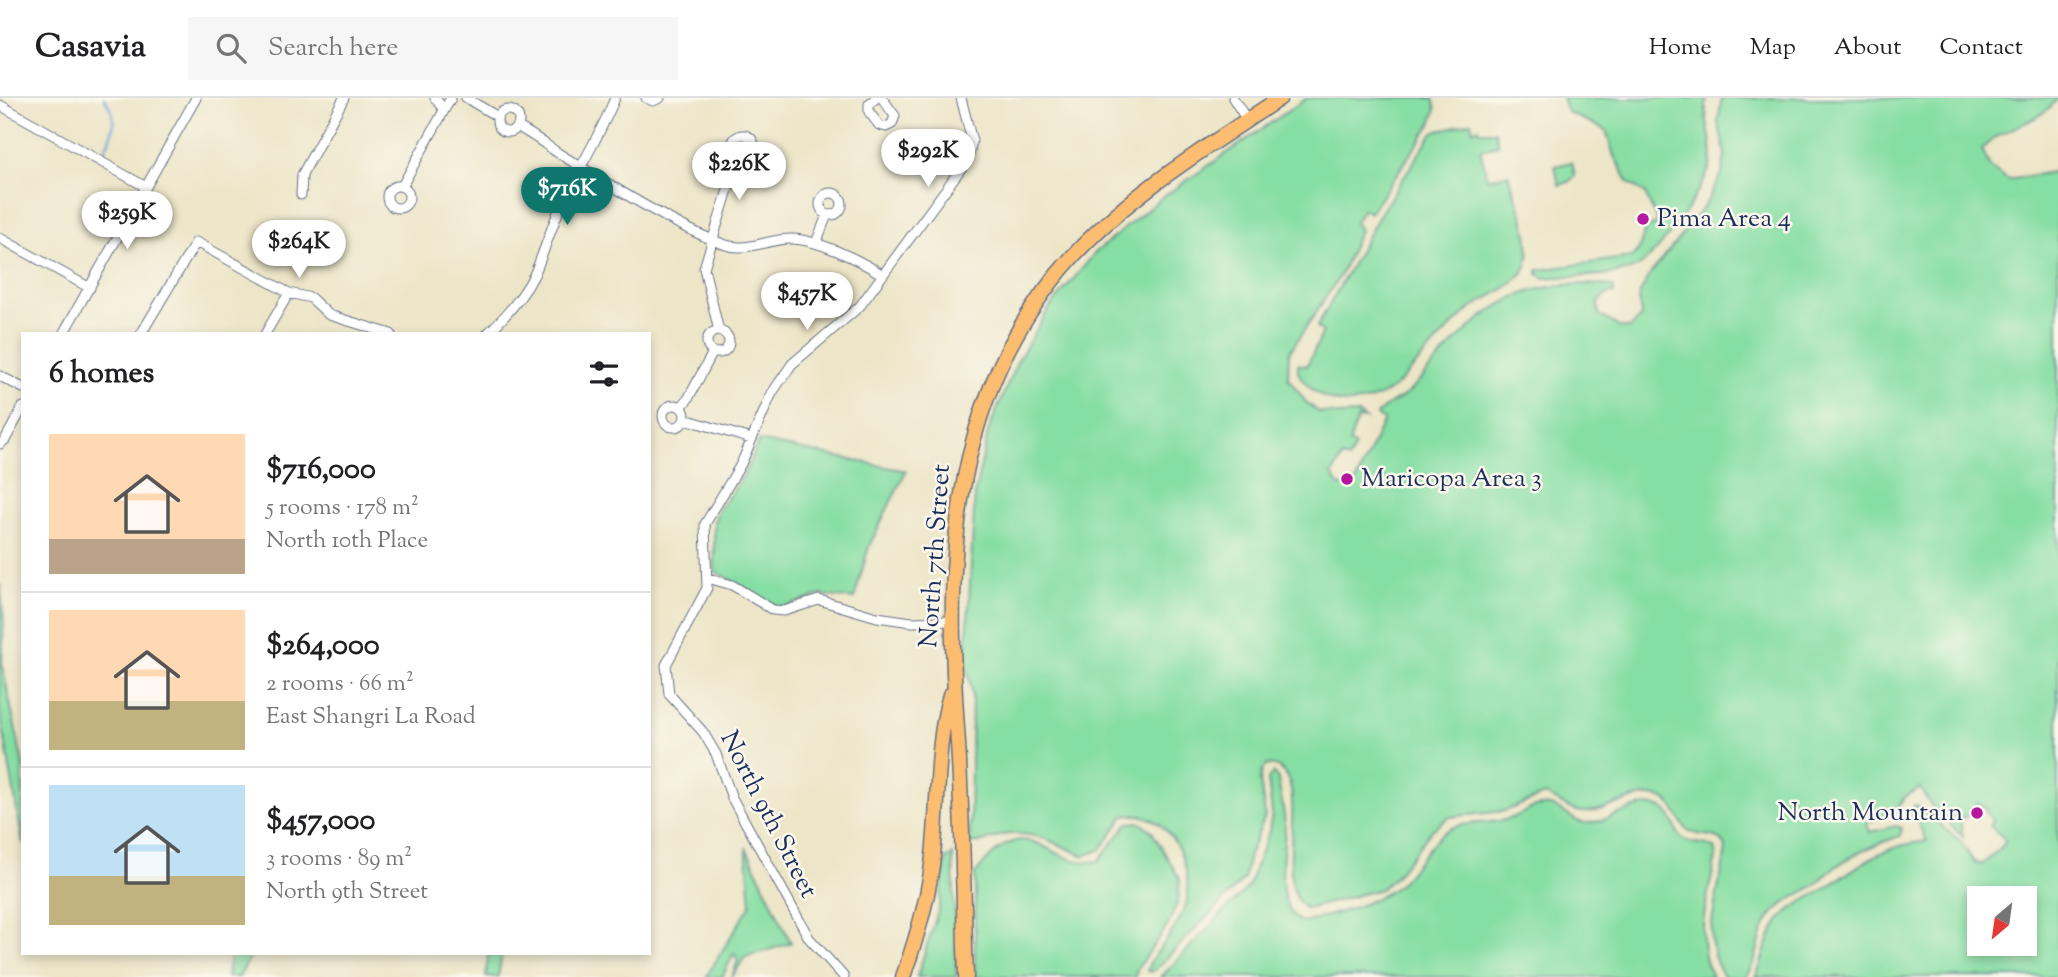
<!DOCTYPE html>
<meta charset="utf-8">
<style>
:root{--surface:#fff;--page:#f6f6f6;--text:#202124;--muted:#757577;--line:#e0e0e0;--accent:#0f766e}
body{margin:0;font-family:"Sorts Mill Goudy",serif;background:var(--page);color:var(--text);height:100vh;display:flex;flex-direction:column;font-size:26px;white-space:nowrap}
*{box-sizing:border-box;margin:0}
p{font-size:23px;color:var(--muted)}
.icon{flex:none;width:38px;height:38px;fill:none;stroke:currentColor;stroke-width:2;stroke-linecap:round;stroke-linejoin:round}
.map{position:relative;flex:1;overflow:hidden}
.drawer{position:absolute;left:21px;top:234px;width:630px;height:623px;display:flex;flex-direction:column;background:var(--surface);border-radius:0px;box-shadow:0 4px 10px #0003}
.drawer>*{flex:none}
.needle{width:46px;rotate:209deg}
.controls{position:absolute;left:1967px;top:788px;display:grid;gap:14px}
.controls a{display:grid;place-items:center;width:70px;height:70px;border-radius:0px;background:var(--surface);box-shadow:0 4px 10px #0003;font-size:35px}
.price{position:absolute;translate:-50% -60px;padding:0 16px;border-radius:24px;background:#fff;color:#222;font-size:23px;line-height:46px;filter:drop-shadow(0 2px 4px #0008)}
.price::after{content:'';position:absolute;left:50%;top:42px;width:21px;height:16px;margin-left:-10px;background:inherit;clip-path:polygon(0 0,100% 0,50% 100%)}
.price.active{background:var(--accent);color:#fff}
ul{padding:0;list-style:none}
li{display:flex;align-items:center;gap:21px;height:175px;padding:0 28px}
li+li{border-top:2px solid var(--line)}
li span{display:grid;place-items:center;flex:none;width:196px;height:140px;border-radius:0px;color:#555}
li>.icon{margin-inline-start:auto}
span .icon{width:84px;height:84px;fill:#fffc;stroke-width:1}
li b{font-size:30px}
h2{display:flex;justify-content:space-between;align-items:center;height:84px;padding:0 28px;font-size:30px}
header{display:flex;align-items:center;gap:42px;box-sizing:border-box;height:98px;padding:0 35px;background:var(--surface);border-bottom:2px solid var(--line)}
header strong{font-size:33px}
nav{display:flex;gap:38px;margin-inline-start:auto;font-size:24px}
.search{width:490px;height:63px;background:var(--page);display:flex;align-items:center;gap:18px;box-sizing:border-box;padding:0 24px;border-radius:0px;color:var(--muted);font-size:26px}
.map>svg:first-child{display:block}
</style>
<header>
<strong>Casavia</strong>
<div class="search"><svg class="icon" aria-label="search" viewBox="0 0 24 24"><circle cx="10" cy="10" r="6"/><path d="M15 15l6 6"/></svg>Search here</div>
<nav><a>Home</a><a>Map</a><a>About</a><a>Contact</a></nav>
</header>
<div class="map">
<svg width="2058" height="879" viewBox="0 0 2058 879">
<rect width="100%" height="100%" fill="#fbf7ec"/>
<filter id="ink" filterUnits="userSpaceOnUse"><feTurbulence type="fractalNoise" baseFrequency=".0143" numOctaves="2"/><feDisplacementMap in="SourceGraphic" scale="14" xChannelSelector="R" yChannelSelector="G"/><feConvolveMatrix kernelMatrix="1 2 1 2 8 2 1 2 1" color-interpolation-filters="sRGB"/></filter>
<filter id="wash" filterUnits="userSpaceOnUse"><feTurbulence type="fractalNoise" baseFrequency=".00686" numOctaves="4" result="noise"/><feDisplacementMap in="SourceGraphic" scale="28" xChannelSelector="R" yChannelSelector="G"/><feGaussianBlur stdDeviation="1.57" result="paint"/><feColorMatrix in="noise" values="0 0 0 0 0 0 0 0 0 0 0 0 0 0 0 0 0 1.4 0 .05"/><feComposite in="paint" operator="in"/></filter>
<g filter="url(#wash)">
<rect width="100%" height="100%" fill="#ece5c7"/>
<!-- green -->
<path fill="#85dea3" stroke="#508680" stroke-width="2" fill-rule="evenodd" d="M1307,0H1433L1436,11L1431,26L1370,115L1363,111L1355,124L1360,132L1341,176L1289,255L1288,280L1306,304L1319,314L1339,317L1359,316L1365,321L1358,320L1349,345L1355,348L1349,361L1342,359L1332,377L1339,387L1353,390L1384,322L1377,318C1381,307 1401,303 1410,293C1475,221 1507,177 1613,188L1614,195L1607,196L1598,205L1599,216L1619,229L1631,230L1641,218L1639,197L1651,175L1704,109L1722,76L1725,56L1718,23L1722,0H2058C2039,27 2004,27 1982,51L1990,69L2008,82L2058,73V879H1756C1764,860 1768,835 1782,820C1794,805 1811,800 1826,790C1863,765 1881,748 1927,743L1911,712L1915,707L1960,743L1974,764L1982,767L2005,745L2004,740L1990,728L1993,723L1986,714V710L1977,705L1974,715L1960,721L1963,739L1930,706L1920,690L1905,699L1899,708L1867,726L1870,734L1896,728L1902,730L1900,738C1876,746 1851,757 1831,772C1825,776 1821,783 1815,787C1795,799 1776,806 1765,828C1757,845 1758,864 1745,879H1725C1696,843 1722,791 1726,749C1717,733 1708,740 1694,735C1678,731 1679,707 1662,700C1637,691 1608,715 1583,714C1569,714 1557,700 1544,697L1505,713L1449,719L1432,732L1395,779L1380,791L1307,811C1267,790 1320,667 1267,667L1262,672L1260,682L1265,718L1249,757L1244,781L1155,872L1149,874L1147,872L1151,863C1163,846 1180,826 1186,806C1195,770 1169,708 1124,718L1100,752L1084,758C1058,746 1032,731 1002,737C991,740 981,747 970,745L972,595L966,560L975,394L989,331L1017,264L1050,209L1096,154L1160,101ZM1979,800H2025V845H1979Z
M1562,0H1707C1702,21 1715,43 1711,64C1707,86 1659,156 1639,168C1619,180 1568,178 1544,180L1538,176V172L1632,159L1639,152L1645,131L1658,125L1645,95L1629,85L1614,58L1606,32L1567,14Z
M1471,24L1473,32L1478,30L1480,33H1495L1498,47L1480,52L1488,81L1508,76C1516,99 1534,141 1527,165C1521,188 1486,198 1469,212C1442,235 1419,265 1394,290C1360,313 1320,311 1298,274V266L1307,268L1323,234L1317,229L1380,116L1433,34Z
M1572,64L1575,78L1569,84L1559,87L1555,68Z
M759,343L906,373L869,448L854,501L821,497L780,510L715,473L714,424L719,411L743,379Z
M0,486L4,523L2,566L23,666V746L0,613Z
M1273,675L1278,681C1280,697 1285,714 1285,730C1284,758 1273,807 1301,824C1326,820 1383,803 1400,785C1415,770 1426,750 1442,736C1460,721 1488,727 1509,721C1524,716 1533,706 1549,708C1563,709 1572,725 1587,725C1610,725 1637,701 1659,709C1674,714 1672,728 1680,738C1688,748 1704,743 1714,750L1716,759C1708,799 1693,840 1712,879H1161L1248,789L1269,733L1272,715L1268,681Z
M1139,724L1151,732L1180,781L1178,803L1168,827L1137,871L1135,879H975V777C1030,702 1047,773 1098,763L1128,725Z
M746,749L791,845L745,859L732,879L738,862L734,855L722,879H706L751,806Z
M953,757L956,879H917L939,810L946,761Z
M230,856H252L239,879H227Z
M488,856H502L498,879H486Z"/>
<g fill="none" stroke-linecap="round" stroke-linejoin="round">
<!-- stream -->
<path stroke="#71a0da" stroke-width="2.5" d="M101,60C112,37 121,22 104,0"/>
</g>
</g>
<g filter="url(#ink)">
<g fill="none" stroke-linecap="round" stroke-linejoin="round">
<defs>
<path id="street" d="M435,0L444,12
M466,0L498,19
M646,0L653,3L660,0
M876,0L869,6V14L879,27L886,29L892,26L895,18L882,0
M1233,0L1247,22
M0,7L146,89
M497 23a11 11 0 1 1 22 0a11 11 0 1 1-22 0Z
M518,29C532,36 545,46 558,55C606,84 675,129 726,147C747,154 769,141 789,141C816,140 861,163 883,177
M732 48a11 11 0 1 1 22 0a11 11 0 1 1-22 0Z
M387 99a11 11 0 1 1 22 0a11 11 0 1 1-22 0Z
M402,88L451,0
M820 106a11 11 0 1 1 22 0a11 11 0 1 1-22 0Z
M301,97L302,77L344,0
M0,140L90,190
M816,145L827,117
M707 244a11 11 0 1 1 22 0a11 11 0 1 1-22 0Z
M719,233L704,170L738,59
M63,236L196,0
M141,236L196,144L289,195L311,200L329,217L391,236
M265,236L289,195
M487,236C505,219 523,199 534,177C545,152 552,126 564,101C581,67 601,35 615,0
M0,278L23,290
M663 318a11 11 0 1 1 22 0a11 11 0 1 1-22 0Z
M681,309L688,301L713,254
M685,321L751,341
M0,346L5,342L23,309
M708,480L732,487L773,512L784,513L819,502L877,519L912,524L953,523
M844,879L809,840L732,700L716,656L703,634L669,596L666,567L707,490L705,426L741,366L772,295L792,266L860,208L968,61L972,43L961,0"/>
<path id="primary" d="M903,879C918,836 931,792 934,747C939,697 936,645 950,597
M966,879C963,796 963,713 957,630C945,458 951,291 1074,157C1132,94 1209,48 1280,0"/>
</defs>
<!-- street casing -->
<use href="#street" stroke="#646f83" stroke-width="11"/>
<!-- primary casing -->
<use href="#primary" stroke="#646f83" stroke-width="17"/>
<!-- street -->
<use href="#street" stroke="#fff" stroke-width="9"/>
<!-- primary -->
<use href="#primary" stroke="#fcbd6f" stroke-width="14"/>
</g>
</g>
<!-- markers -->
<g fill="#b5179e" stroke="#fbf7ec" stroke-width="2.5">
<circle cx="1643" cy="121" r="7"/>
<circle cx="1347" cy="381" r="7"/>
<circle cx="1977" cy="715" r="7"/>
</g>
<g text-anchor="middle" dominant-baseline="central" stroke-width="5" stroke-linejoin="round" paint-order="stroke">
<!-- poi labels -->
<g font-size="26" fill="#1b2f5e" stroke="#fbf7ec" text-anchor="start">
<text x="1657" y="121">Pima Area 4</text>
<text x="1361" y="381">Maricopa Area 3</text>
<text x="1963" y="715" text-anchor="end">North Mountain</text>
</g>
<!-- street labels -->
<g font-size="26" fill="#1b2f5e" stroke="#fbf7ec">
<text transform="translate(936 458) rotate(-86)">North 7th Street</text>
<text transform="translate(768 717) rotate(63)">North 9th Street</text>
</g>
</g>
</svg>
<div class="controls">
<a><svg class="needle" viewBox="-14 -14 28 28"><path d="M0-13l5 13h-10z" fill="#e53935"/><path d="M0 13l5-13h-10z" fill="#757577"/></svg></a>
</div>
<b class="price" style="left:928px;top:91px">$292K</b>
<b class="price" style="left:739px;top:104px">$226K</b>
<b class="price active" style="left:567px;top:129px">$716K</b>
<b class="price" style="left:127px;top:153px">$259K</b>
<b class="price" style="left:299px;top:182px">$264K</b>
<b class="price" style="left:807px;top:234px">$457K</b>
<section class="drawer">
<h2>6 homes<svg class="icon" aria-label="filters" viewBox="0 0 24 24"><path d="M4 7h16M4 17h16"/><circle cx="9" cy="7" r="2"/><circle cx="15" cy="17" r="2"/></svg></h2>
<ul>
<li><span style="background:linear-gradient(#ffd9b3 75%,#b9a48a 0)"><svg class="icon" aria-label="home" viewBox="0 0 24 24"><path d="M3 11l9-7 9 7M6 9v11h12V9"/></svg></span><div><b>$716,000</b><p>5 rooms · 178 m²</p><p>North 10th Place</p></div></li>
<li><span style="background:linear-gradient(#ffd9b3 65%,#c2b280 0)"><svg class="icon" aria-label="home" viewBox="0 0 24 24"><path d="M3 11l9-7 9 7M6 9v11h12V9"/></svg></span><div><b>$264,000</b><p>2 rooms · 66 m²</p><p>East Shangri La Road</p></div></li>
<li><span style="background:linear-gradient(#bfe0f5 65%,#c2b280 0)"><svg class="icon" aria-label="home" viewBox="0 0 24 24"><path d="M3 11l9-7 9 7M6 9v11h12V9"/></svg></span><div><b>$457,000</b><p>3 rooms · 89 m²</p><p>North 9th Street</p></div></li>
</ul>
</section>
</div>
